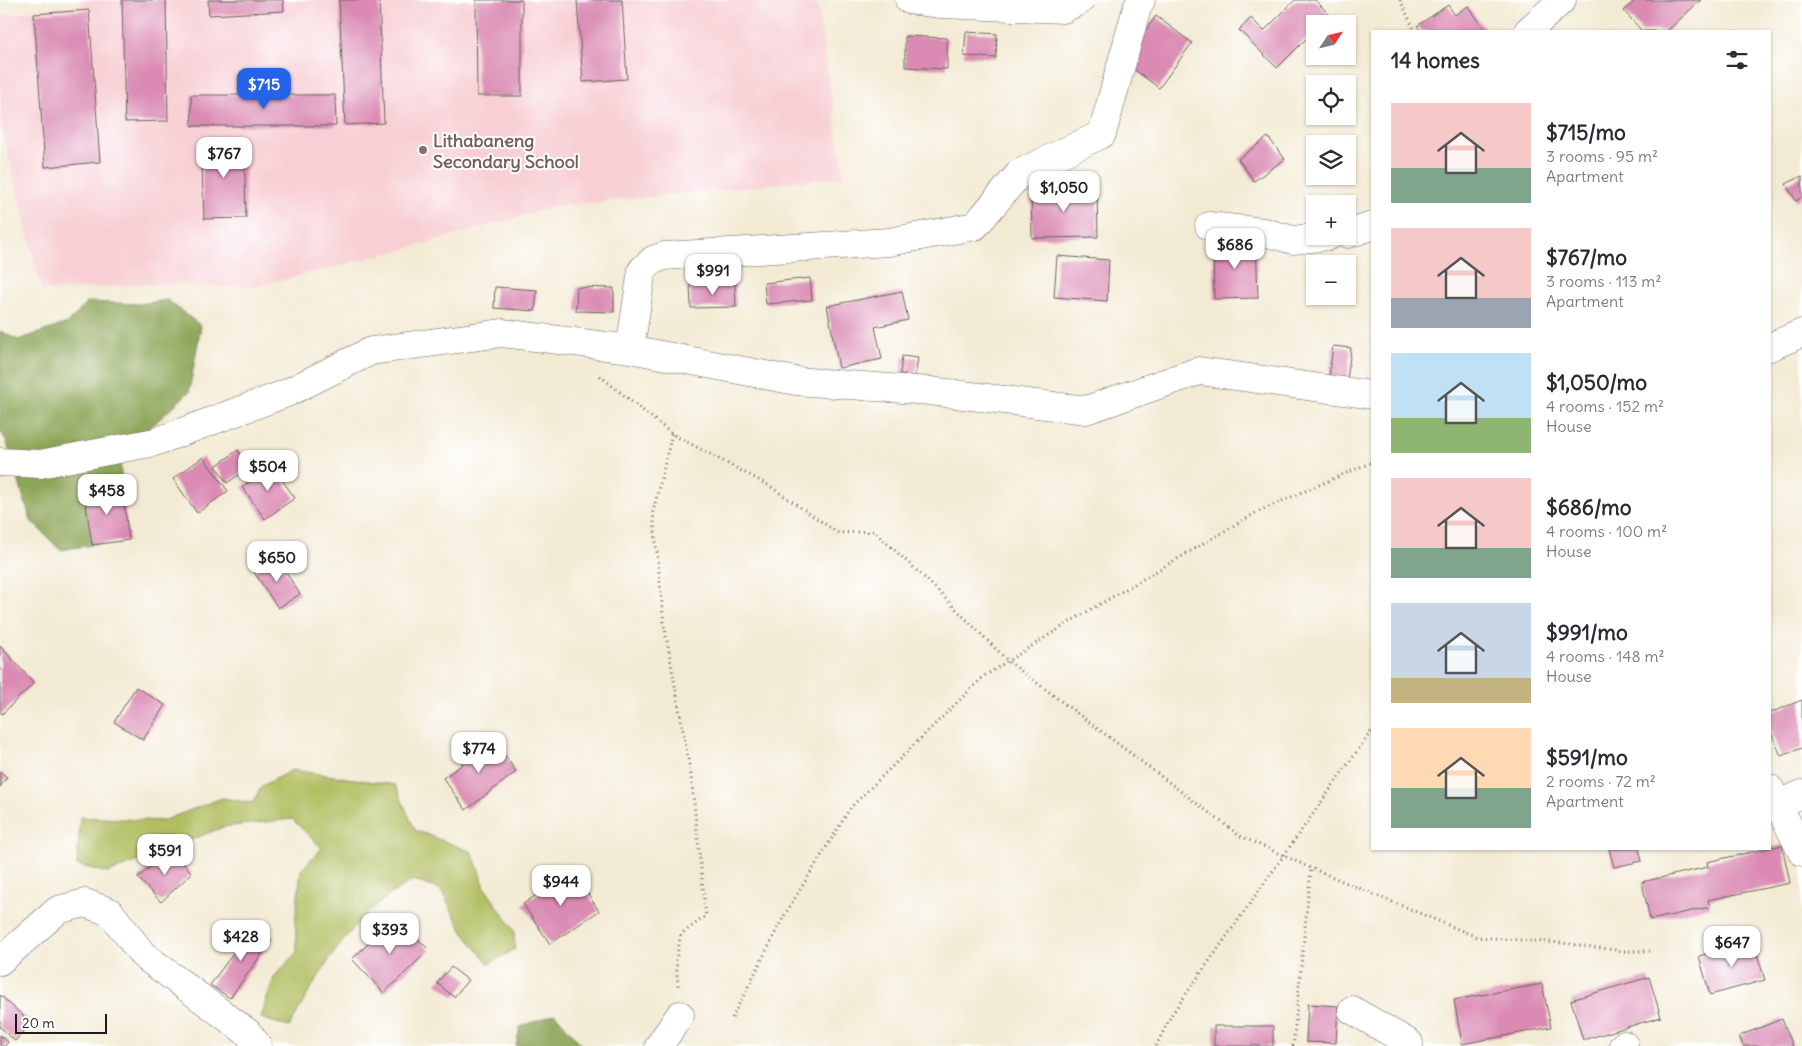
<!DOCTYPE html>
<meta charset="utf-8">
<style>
:root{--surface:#fff;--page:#f7f7f7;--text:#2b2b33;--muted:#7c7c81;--accent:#2563eb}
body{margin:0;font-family:Delius,sans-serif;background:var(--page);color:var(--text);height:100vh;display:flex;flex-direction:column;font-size:19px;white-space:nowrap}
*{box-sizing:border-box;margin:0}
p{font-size:16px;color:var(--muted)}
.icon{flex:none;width:28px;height:28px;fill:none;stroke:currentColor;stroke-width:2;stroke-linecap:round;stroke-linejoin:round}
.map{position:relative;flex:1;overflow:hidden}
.panel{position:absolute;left:1371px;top:30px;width:400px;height:820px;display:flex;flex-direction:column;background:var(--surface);border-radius:0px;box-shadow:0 1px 4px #0004}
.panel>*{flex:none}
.needle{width:32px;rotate:55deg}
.buttons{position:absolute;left:1306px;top:15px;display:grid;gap:10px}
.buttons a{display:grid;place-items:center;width:50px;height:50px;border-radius:0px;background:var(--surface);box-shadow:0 1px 4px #0004;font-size:25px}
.scale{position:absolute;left:15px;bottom:12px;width:92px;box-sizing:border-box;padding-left:5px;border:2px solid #1c1c1c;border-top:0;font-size:14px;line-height:18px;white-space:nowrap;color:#1c1c1c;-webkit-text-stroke:4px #fff;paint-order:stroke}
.price{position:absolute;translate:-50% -42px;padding:0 11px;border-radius:10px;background:#fff;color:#222;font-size:16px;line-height:32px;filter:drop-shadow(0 1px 2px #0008)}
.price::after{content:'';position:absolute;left:50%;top:30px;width:15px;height:11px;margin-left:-8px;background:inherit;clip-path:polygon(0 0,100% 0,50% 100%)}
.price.active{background:var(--accent);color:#fff}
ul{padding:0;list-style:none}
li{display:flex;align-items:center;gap:15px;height:125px;padding:0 20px}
li span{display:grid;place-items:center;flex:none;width:140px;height:100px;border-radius:0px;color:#555}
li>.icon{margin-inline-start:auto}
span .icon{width:60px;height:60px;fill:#fffc;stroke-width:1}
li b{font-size:21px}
h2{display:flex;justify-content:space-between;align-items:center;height:60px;padding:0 20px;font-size:21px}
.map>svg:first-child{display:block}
</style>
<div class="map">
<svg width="1802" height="1046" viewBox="0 0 1802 1046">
<rect width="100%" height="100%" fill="#fff"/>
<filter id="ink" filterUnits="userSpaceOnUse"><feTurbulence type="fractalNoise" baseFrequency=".02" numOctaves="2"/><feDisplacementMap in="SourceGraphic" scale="10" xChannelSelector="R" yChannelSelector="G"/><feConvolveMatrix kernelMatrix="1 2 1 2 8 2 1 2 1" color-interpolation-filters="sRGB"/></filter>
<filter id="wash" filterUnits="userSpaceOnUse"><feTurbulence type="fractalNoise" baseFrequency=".0096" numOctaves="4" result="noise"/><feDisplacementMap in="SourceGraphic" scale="20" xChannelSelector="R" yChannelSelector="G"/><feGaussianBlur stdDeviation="1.12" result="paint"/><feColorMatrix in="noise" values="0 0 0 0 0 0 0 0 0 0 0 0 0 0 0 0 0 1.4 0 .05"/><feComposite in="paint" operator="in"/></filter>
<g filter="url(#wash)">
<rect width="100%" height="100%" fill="#f3ead3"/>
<!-- built -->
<path fill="#f7cfd4" d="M81,0H789L817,5L844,177L552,207L432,242L255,287L148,284L42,291L0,122V16L81,4Z"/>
<!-- green -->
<path fill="#b1be60" stroke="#666d3e" d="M292,770L395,785L415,830L472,852L486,890L514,930L515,949L489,964L463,932L441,890L413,880C404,886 393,892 384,899C342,932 315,981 289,1027L261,1018L274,977L297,952L295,923L301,870L322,848L292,819L223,827L108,873L77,865L80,817L162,821L222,798L252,803L262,786Z"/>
<!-- forest -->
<path fill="#8ca556" stroke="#546039" d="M167,300L201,326L189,392L154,424L119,449L122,487L85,492L92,545L60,550L31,521L6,440L0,431V331L18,340L68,323L88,302L139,304Z
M555,1014L576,1038L581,1046H516L520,1027Z"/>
<g id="blocks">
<!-- building -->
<path fill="#da8ab3" d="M122,0H166L168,121L125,122Z
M208,0H283L284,11L209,15Z
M339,0H379L384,123L345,125Z
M476,0H522V96H477Z
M577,0H622L627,79L583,82Z
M1295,0H1315L1330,15L1322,24H1315V30L1277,68L1239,30L1251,18L1264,31Z
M1636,0H1701L1667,31H1642L1624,11Z
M1448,5L1455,15L1468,6L1486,31H1421L1417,26Z
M89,10L100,162L45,167L34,14Z
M1156,16L1192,43L1159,88L1123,61Z
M966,32L997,34L996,58L964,56Z
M905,36L947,38V69L905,67Z
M191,95H335L336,126H192Z
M1268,137L1285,159L1254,181L1238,159Z
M244,139L246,218L204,219L201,141Z
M1802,176V197L1796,201L1786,184Z
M1097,188L1098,237L1032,238L1031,189Z
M1256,240L1258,298L1214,299L1213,241Z
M1057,256L1109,260L1107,301L1054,297Z
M810,278L812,300L766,304L764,283Z
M735,283L736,307L691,308L690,284Z
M495,287L537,290L535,311L494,308Z
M577,287L614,288V312L576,311Z
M902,291L908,320L875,327L882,359L839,368L827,306Z
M1333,346L1351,348L1347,380L1329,377Z
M902,356L918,358L915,376L900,374Z
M238,450L250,467L227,483L216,466Z
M203,457L228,491L197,513L173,479Z
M272,466L295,498L265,519L242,487Z
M122,487L129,540L92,545L84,492Z
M276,557L300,594L278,608L254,572Z
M0,646L34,683L2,714L0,712Z
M136,687L165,705L143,740L114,722Z
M1802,700V748L1781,756L1770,730V713Z
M477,738L488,754L499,746L516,772L466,810L443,778L463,764L459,759L467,754L463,748Z
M0,772L7,777L0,787Z
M1782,845L1790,883L1708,900L1710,907L1650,920L1642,882L1708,867L1707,862Z
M170,849L192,873L161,902L138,878Z
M1609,849H1639L1642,861L1614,867Z
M573,871L599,911L550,944L523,904Z
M397,917L429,950L384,993L352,959Z
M253,926L272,940L230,998L210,985Z
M1753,941L1765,980L1710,995L1699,956Z
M451,967L468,980L454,997L437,983Z
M1649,977L1661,1017L1583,1040L1571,1000Z
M1542,984L1551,1027L1462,1044L1454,1000Z
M0,995L31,1023L15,1041L0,1027Z
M1308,1004L1338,1006L1336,1043L1306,1042Z
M1782,1019L1793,1046H1743L1739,1036Z
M1214,1026H1273V1046H1214Z
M0,1035L8,1042L5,1046H0Z"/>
</g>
</g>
<g filter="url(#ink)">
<use href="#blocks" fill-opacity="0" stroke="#67645c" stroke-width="1"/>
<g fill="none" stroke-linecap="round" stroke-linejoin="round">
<defs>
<path id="minor" d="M909,0L941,4L1063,9L1081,0
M1528,31L1562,0
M1209,226L1264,232L1293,240L1329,236
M1348,234L1372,226
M1770,347L1802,333
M630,349L642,270L653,260L664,256L889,242L975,226L1020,173L1102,134L1137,8L1141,0
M0,462L40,464L155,442L287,393L371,351L502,333L630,349L796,381L930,391L1086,410L1199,371L1372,395
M1770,789L1802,852
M1778,804L1802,794
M0,961L58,910L85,903L110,912L143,955L248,1033L258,1046
M1352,1010L1409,1043V1046
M659,1046L680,1015
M1623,1046L1624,1045"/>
</defs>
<!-- minor casing -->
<use href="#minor" stroke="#67645c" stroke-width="29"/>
<!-- path -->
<path stroke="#67645c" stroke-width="3" stroke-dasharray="1 4" stroke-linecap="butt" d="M1400,0L1415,31
M600,376L672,434L768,485L838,533L874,531L928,581L1008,661L1240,836L1311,868L1477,937L1562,943L1623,951H1650
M672,434L653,512L664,624L691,775L706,916L681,934L676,960L678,986
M732,1018L784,916L851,807L984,676L1073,620L1259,511L1372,462
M1156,1046L1172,1014L1372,730
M1293,1046L1311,868"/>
<!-- minor -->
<use href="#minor" stroke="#fff" stroke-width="28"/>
</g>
</g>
<!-- markers -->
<circle fill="#8d6e63" stroke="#fff" stroke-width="2" cx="423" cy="150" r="5"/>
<g text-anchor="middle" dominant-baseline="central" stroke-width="4" stroke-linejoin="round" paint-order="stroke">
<!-- education labels -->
<g font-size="18" font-weight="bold" fill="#785e54" stroke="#fff" text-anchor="start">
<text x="433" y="140">Lithabaneng<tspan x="433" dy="21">Secondary School</tspan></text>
</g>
</g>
</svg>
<div class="buttons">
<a><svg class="needle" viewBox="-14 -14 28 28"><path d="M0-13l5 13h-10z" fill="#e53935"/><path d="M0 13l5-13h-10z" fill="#7c7c81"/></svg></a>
<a><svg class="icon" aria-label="locate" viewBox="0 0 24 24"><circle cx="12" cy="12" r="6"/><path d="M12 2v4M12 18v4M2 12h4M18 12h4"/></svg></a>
<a><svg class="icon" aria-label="layers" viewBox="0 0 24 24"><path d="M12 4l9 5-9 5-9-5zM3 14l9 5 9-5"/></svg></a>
<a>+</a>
<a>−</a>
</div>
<div class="scale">20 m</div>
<b class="price active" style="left:264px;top:110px">$715</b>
<b class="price" style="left:224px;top:179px">$767</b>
<b class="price" style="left:1064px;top:213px">$1,050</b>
<b class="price" style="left:1235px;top:270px">$686</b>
<b class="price" style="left:713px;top:296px">$991</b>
<b class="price" style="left:268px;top:492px">$504</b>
<b class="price" style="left:107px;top:516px">$458</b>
<b class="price" style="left:277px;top:583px">$650</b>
<b class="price" style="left:479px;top:774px">$774</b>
<b class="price" style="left:165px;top:876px">$591</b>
<b class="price" style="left:561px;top:907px">$944</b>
<b class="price" style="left:390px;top:955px">$393</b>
<b class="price" style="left:241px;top:962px">$428</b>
<b class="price" style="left:1732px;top:968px">$647</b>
<section class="panel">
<h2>14 homes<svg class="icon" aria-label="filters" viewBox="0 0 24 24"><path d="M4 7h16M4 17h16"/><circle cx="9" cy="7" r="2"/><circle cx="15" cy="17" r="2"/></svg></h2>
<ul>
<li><span style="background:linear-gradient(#f6c9c9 65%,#7fa58c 0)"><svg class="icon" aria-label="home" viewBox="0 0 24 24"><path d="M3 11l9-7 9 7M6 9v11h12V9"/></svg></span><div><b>$715/mo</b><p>3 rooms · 95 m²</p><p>Apartment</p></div></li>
<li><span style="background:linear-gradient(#f6c9c9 70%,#9aa5b1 0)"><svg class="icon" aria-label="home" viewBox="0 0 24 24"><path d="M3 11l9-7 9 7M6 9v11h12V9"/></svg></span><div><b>$767/mo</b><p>3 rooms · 113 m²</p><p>Apartment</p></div></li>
<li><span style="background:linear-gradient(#bfe0f5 65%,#8fb573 0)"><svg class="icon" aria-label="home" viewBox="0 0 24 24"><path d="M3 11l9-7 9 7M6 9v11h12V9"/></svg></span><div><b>$1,050/mo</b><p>4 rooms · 152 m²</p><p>House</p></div></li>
<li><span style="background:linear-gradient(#f6c9c9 70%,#7fa58c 0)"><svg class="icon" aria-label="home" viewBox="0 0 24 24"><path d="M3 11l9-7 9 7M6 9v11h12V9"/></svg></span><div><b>$686/mo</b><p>4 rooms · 100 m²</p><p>House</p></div></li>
<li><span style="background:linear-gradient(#c9d6e8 75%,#c2b280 0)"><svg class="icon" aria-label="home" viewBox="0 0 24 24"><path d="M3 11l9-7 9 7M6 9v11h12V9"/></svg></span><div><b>$991/mo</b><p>4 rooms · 148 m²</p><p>House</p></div></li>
<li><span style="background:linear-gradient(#ffd9b3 60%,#7fa58c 0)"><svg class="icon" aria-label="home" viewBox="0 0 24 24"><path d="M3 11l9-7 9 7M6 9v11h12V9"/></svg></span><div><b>$591/mo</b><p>2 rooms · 72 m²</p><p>Apartment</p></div></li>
</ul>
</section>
</div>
